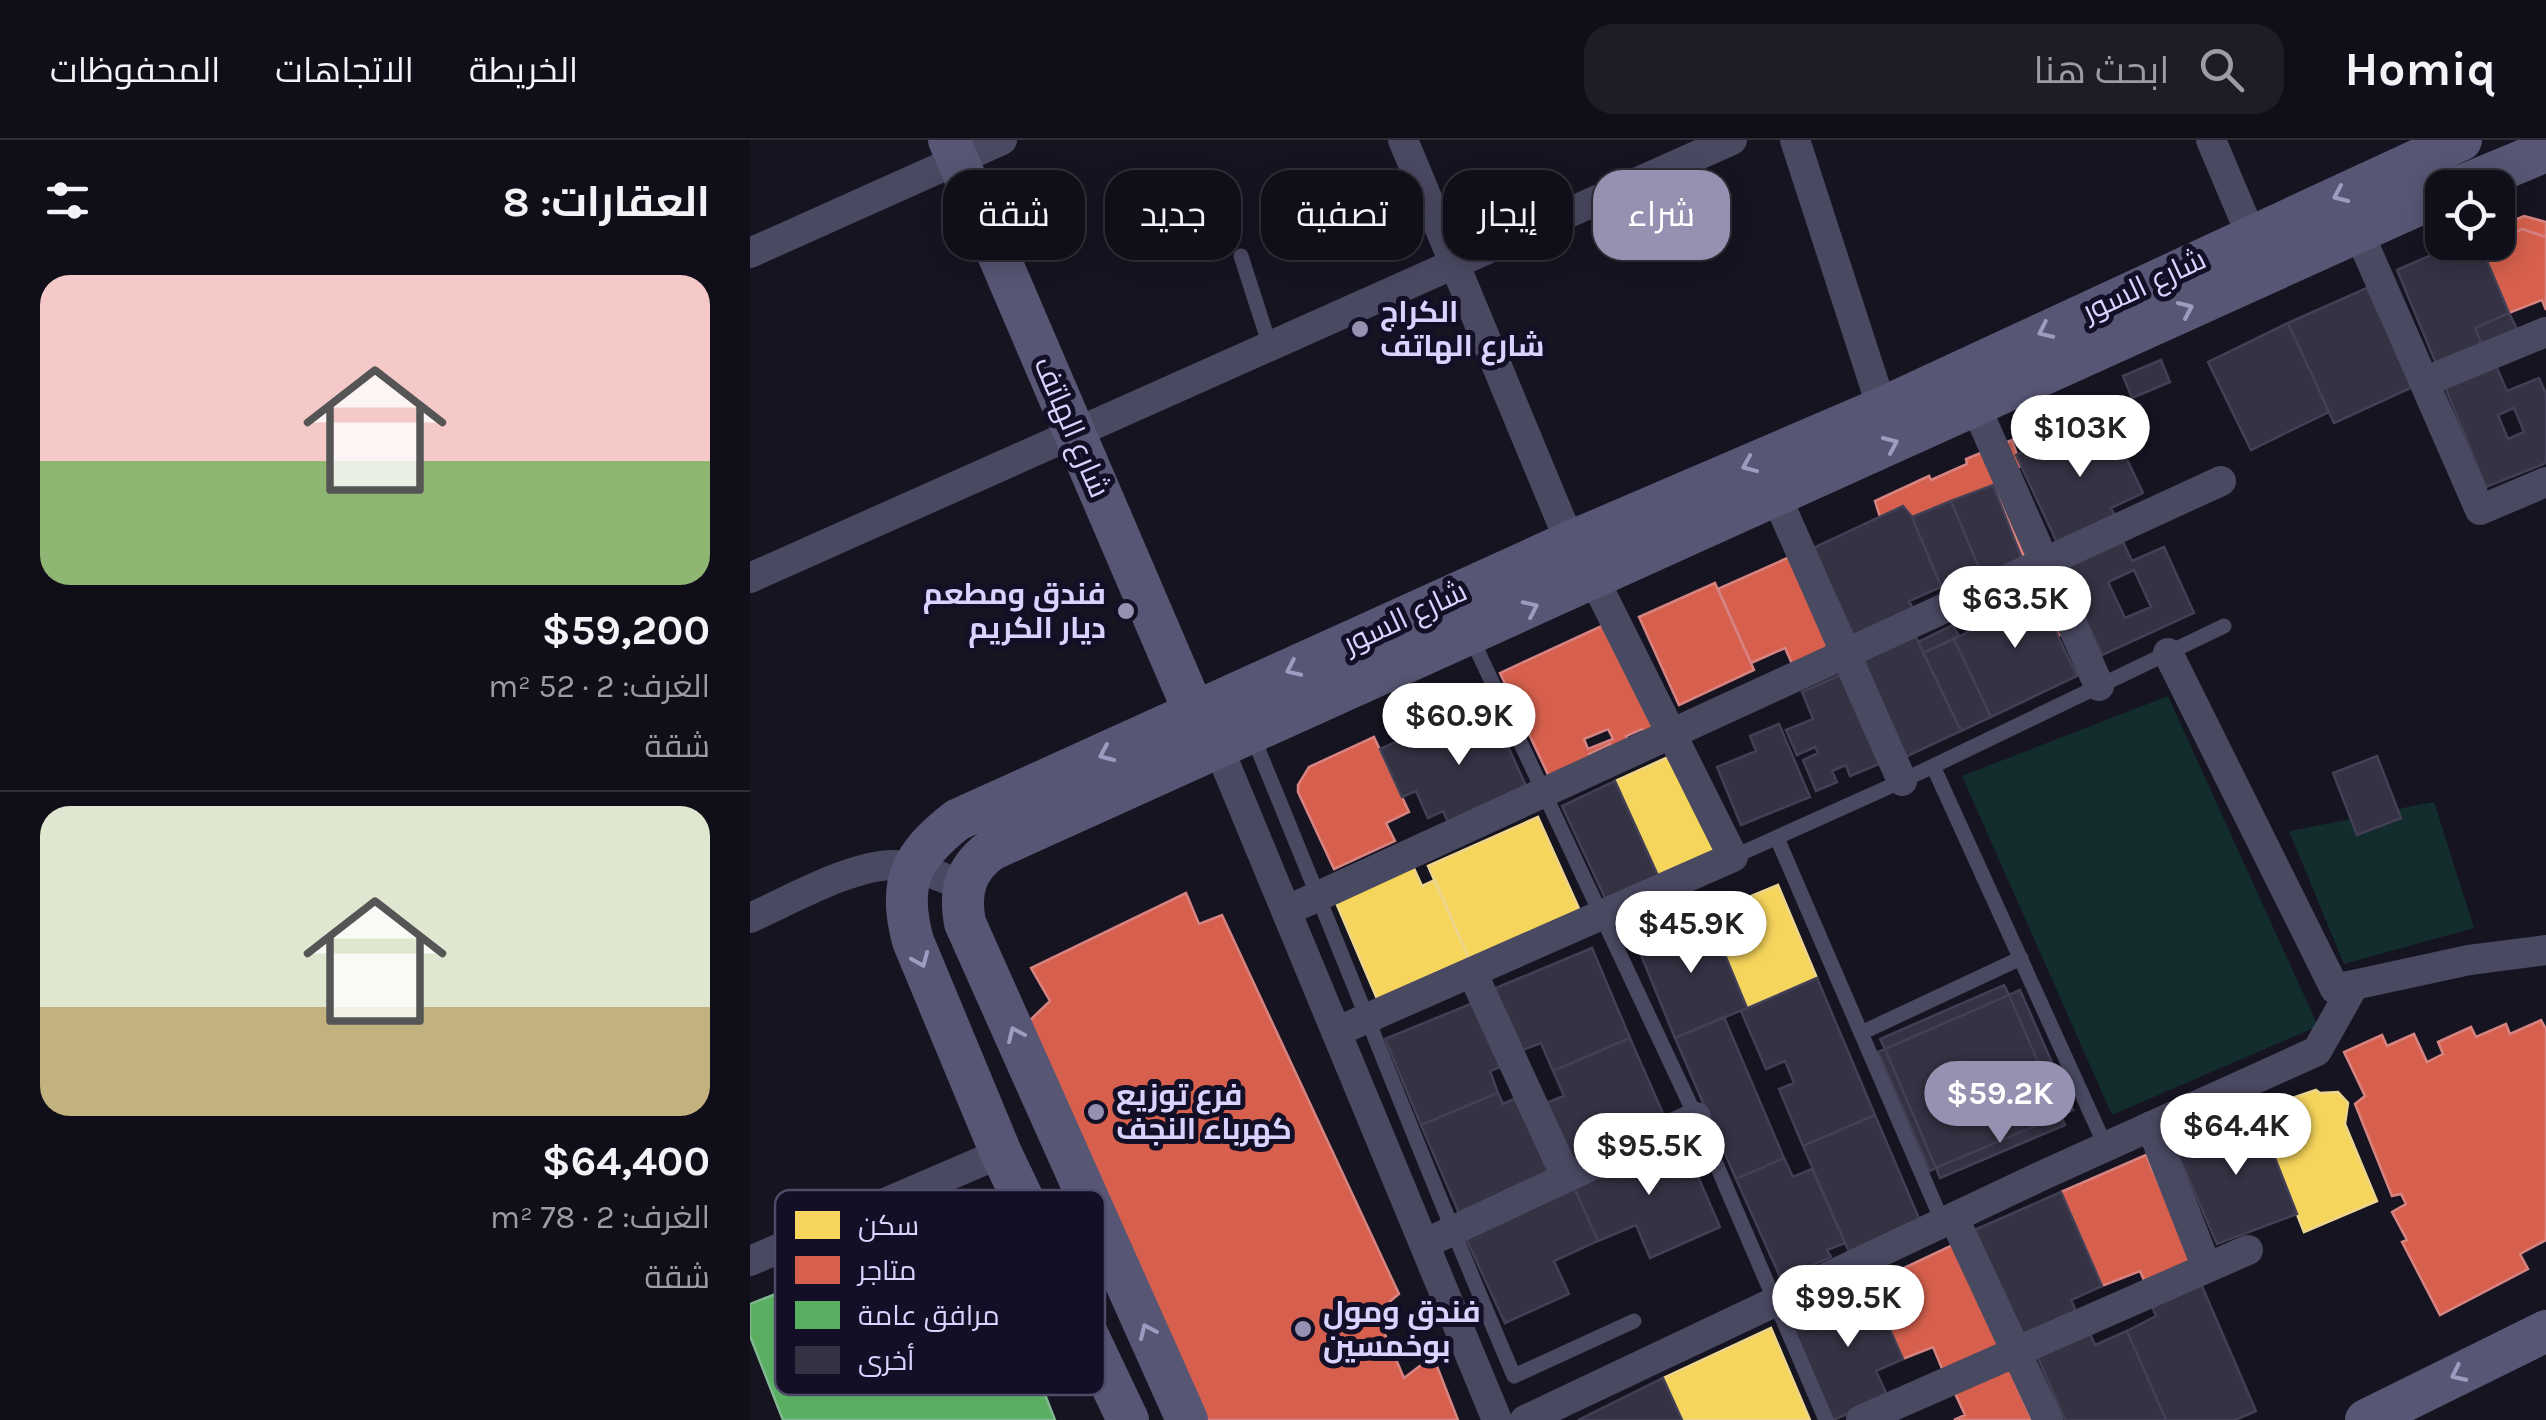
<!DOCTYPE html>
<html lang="ar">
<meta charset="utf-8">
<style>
:root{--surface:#100f19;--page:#1e1d26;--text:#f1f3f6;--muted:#9c9ca2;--line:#302f38;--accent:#9591b1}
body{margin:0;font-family:Karla,Cairo,sans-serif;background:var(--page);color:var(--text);direction:rtl;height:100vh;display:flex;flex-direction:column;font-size:38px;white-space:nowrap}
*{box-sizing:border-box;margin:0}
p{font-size:32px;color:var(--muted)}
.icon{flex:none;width:55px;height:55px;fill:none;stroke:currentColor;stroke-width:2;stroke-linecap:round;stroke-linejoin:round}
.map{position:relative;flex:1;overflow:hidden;direction:ltr}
.panel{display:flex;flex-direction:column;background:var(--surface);width:750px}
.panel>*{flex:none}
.banner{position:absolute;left:30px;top:30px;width:950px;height:90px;direction:rtl;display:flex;gap:20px}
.fabs{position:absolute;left:1675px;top:30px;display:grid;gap:20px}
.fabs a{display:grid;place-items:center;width:90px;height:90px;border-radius:20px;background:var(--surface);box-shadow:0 5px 25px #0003,0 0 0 2px var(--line);font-size:50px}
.price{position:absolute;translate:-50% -85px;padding:0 22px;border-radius:35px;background:#fff;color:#222;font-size:32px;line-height:65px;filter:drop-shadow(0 2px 5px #0008)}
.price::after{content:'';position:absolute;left:50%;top:60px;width:30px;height:22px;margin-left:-15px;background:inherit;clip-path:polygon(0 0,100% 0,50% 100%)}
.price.active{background:var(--accent);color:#fff}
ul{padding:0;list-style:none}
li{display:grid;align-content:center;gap:20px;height:530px;padding:0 40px}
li+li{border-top:2px solid var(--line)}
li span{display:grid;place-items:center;height:310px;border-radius:30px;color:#555}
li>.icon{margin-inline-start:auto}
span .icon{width:180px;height:180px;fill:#fffc;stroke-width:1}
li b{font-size:42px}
h2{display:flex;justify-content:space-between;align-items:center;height:120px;padding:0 40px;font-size:42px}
.chip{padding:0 35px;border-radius:30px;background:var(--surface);box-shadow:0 5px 25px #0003,0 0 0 2px var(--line);font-size:35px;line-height:90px}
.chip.active{background:var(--accent);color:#fff}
header{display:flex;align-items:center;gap:60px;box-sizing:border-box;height:140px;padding:0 50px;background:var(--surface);border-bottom:2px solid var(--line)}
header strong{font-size:48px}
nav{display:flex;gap:55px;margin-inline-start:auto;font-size:35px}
.search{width:700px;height:90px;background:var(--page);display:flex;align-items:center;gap:25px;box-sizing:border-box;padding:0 35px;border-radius:30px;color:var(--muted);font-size:38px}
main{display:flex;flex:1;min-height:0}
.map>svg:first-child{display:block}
</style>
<header>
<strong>Homiq</strong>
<div class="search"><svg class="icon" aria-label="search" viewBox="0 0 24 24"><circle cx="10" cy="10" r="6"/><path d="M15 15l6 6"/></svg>ابحث هنا</div>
<nav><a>الخريطة</a><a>الاتجاهات</a><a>المحفوظات</a></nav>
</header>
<main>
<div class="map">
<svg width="1796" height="1280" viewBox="0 0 1796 1280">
<rect width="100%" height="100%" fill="#161421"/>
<!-- green -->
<path fill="#132c2d" d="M1418,556L1568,886L1362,975L1212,636Z
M1684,662L1724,788L1594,824L1539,691L1601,679L1607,694L1650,678L1647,669Z"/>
<!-- homes -->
<path fill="#f6d55c" stroke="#edd58d" stroke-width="2.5" d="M927,613L968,712L909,738L865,641Z
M788,677L831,773L720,821L678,726Z
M662,724L672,746L685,740L720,821L628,861L584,758Z
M1028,745L1067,838L997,868L958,774Z
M1566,950L1570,953L1588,952L1598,963L1595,984L1627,1061L1554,1092L1506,970Z
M1021,1188L1060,1280H932L913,1238Z"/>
<!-- shops -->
<path fill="#d6604d" stroke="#d78382" stroke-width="2.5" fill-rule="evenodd" d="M1774,76L1796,82V97L1772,89L1748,100V87Z
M1772,89L1796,97V170L1792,160L1759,173L1731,107Z
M1262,300L1271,326L1263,329L1319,492L1308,496L1243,345L1162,377L1153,366L1130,377L1125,361L1179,336L1181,340L1217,324L1216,319Z
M1044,415L1086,509L1044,528L1035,508L1001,523L968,449Z
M965,443L1004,530L929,565L889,477Z
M856,484L909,597L898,601L892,589L876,596L882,608L866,616L860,604L839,614L844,626L803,645L750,533ZM858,589L863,599L838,609L834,599Z
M624,597L659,672L636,683L645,701L584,729L548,652V645L559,627Z
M436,753L449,784L472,775L649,1154L626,1173L654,1238L683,1216L708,1280H452L275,885L300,861L281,828Z
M1791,880L1796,889V1100L1770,1114L1778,1129L1690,1175L1652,1102L1657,1100L1642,1072L1656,1064L1651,1054L1642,1056L1605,964L1615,956L1594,912L1632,895L1637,906L1664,894L1677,922L1693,914L1688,902L1721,887L1726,897L1756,884L1760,894Z
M1396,1015L1445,1126L1397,1147L1390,1131L1352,1146L1311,1052Z
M1209,1102L1252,1207L1193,1231L1183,1207L1153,1219L1120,1144Z
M1257,1224L1282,1280H1204L1215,1275L1202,1247Z"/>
<!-- public -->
<path fill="#5aae61" stroke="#80b990" stroke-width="2.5" d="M225,1076L305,1280H33L0,1196V1164Z"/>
<!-- building -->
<path fill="#343243" stroke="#433f54" stroke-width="2.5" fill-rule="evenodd" d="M1711,102H1729L1759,173L1725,188L1736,214L1690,233L1647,130Z
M1617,148L1663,247L1584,283L1538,183Z
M1759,173L1771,197L1736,214L1725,188Z
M1538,183L1579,272L1501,310L1458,222Z
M1743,219L1757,251L1789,238L1796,254V323L1736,347L1692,240ZM1764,268L1774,292L1758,299L1748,275Z
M1411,220L1420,242L1382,258L1373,236Z
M1344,260L1351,275L1311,293L1304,278Z
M1355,273L1393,353L1361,368L1368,382L1310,409L1266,315Z
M1243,345L1272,419L1233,437L1201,361Z
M1201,361L1233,437L1194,453L1162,377Z
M1153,366L1162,377L1191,447L1159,461L1166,475L1107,502L1063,408Z
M1373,402L1382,421L1414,407L1444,473L1352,515L1313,429ZM1384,430L1401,467L1375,478L1358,442Z
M1280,438L1327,536L1241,577L1204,499L1236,483L1229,468Z
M1203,485L1209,496L1173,513L1168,502Z
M1165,495L1211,591L1153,618L1107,522Z
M1204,499L1241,577L1211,591L1173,513Z
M1090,535L1129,624L1100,636L1096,625L1082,631L1087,642L1066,651L1053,620L1068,613L1065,607L1047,615L1036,590L1063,579L1052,552Z
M737,560L781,657L703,693L693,671L678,678L666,651L652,657L630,609Z
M1029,584L1060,657L991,685L967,627L1006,611L1000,596Z
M1627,616L1651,678L1607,695L1583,633Z
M865,641L909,738L857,762L812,666Z
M958,774L997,868L925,898L886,803Z
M842,808L880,898L803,931L791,903L767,912L741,850Z
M1067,838L1125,975L1053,1006L1029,949L1044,943L1035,921L1016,929L991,871Z
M1254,845L1259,855L1135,909L1130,899Z
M1270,850L1323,970L1311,975L1259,855Z
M1259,855L1311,975L1186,1028L1135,909Z
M730,860L758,924L740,931L748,953L671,985L635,899Z
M974,877L1034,1018L986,1039L925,898Z
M880,898L919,987L824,1027L796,963L814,956L803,931Z
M1135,909L1186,1028L1180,1031L1128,912Z
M748,953L753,964L777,953L812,1037L712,1080L671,985Z
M1506,970L1547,1074L1467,1104L1424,1005Z
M1125,975L1171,1083L1100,1114L1053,1006Z
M1311,975L1315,985L1190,1038L1186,1028Z
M930,995L970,1087L900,1118L886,1085L848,1101L822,1043Z
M1034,1018L1043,1037L1062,1029L1095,1103L1077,1110L1081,1117L1031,1139L986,1039Z
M822,1043L848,1101L804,1121L819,1154L755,1183L713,1092Z
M1311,1052L1352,1146L1321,1160L1328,1175L1268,1201L1220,1092Z
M1448,1137L1506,1271L1485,1280H1416L1377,1191L1406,1176L1399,1159Z
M1120,1144L1153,1219L1126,1231L1138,1257L1083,1280L1039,1179Z
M1338,1189L1345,1205L1377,1191L1416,1280H1315L1285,1211Z
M913,1238L932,1280H828Z"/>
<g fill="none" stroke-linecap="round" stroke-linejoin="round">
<!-- lane -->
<path stroke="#4a4962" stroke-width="15" d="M491,116L520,206
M720,495L946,977L1076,1280
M502,595C591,808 673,1024 764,1236L884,1181
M1183,626L1356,1007
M1027,698L1193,1083
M983,717L1152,641L1474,486
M1111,893L1271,818"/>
<!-- street -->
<path stroke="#4a4962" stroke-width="30" d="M653,0L820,402
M1045,0L1132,268
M1461,0L1501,95
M1608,91L1730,370L1796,342
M0,113L252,0
M1674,242L1796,192
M1225,265L1349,546
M1026,356L1152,641
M0,438L982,0
M1418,513L1585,849L1719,820L1796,810
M457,592L469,609L747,1280
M536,771L1471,341
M0,778C41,760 102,724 146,725C169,725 192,738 213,746
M722,832L816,1037
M586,892L983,717L844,439
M1401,986L1457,1128
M1204,1078L1298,1280
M674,1104L946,977
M0,1121L251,1013
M775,1280L1289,1037L1567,911L1604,845
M1111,1280L1498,1110"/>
<!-- secondary -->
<path stroke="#575674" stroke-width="42" d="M199,0L445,574
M1707,48L1796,11
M378,1280L251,1013L163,801C147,743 161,716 207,680L820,402L1132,268L1711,0
M437,1280L215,783C209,752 215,729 241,710L1692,54
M1616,1280L1796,1191"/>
</g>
<!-- one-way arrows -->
<defs><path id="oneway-chevron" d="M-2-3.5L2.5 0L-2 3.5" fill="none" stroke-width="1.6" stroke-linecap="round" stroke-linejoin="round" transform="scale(2.5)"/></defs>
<g stroke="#9e9bc0">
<use href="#oneway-chevron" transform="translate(1590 55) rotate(156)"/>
<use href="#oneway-chevron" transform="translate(1436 169) rotate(-24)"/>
<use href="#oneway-chevron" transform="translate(1295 191) rotate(155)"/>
<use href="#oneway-chevron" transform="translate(1141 304) rotate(-24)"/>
<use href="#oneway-chevron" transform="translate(999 325) rotate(157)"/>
<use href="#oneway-chevron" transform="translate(781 468) rotate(-25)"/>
<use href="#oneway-chevron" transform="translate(543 529) rotate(155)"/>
<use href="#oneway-chevron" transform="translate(356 614) rotate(156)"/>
<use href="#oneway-chevron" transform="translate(171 820) rotate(67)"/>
<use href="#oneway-chevron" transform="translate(265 894) rotate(-114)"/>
<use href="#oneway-chevron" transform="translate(397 1191) rotate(-114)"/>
<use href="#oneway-chevron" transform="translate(1708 1234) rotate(154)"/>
</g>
<!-- markers -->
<g fill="#9591b1" stroke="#130f26" stroke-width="4">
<circle cx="610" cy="189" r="10"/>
<circle cx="376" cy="471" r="10"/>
<circle cx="346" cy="972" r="10"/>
<circle cx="553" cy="1189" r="10"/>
</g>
<g text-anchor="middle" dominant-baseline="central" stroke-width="10" stroke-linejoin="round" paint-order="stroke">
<!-- street labels -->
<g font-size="30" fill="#d9d4ff" stroke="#130f26">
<text transform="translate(1394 145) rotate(-25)">شارع السور</text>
<text transform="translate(322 287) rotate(67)">شارع الهاتف</text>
<text transform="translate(655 477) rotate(-25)">شارع السور</text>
</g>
<!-- poi labels -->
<g font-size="30" font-weight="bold" fill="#d9d4ff" stroke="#130f26" text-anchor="start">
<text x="630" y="172">الكراج<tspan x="630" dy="34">شارع الهاتف</tspan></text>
<text x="356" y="454" text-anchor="end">فندق ومطعم<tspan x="356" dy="34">ديار الكريم</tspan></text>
<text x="366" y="955">فرع توزيع<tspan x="366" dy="34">كهرباء النجف</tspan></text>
<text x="573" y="1172">فندق ومول<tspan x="573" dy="34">بوخمسين</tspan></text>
</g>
</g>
<!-- legend -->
<rect x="25" y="1050" width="330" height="205" rx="15" fill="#130f26" stroke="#4e4a67" stroke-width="2.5"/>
<rect x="45" y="1071" width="45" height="28" fill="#f6d55c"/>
<rect x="45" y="1116" width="45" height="28" fill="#d6604d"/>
<rect x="45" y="1161" width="45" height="28" fill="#5aae61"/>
<rect x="45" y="1206" width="45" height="28" fill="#343243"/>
<g font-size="28" fill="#d9d4ff">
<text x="108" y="1095">سكن</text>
<text x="108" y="1140">متاجر</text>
<text x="108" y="1185">مرافق عامة</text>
<text x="108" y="1230">أخرى</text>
</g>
</svg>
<div class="fabs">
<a><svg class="icon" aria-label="locate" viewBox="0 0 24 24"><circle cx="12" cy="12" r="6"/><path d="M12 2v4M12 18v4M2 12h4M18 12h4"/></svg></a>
</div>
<b class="price" style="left:1330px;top:340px">$103K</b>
<b class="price" style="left:1265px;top:511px">$63.5K</b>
<b class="price" style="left:709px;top:628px">$60.9K</b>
<b class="price" style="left:941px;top:836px">$45.9K</b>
<b class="price active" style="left:1250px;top:1006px">$59.2K</b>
<b class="price" style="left:1486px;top:1038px">$64.4K</b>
<b class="price" style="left:899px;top:1058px">$95.5K</b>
<b class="price" style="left:1098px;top:1210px">$99.5K</b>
<div class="banner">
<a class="chip active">شراء</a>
<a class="chip">إيجار</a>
<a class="chip">تصفية</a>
<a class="chip">جديد</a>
<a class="chip">شقة</a>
</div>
</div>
<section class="panel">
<h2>العقارات: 8<svg class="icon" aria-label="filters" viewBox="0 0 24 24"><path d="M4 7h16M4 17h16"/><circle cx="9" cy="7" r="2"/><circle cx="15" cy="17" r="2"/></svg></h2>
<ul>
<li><span style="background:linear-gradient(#f6c9c9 60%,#8fb573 0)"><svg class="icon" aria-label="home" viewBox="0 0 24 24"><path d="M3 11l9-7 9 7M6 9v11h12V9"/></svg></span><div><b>$59,200</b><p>الغرف: 2 · 52 m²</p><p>شقة</p></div></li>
<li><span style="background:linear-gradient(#dfe7d0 65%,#c2b280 0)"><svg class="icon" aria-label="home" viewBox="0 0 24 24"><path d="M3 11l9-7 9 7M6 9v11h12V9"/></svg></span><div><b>$64,400</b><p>الغرف: 2 · 78 m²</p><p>شقة</p></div></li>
</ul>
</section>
</main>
